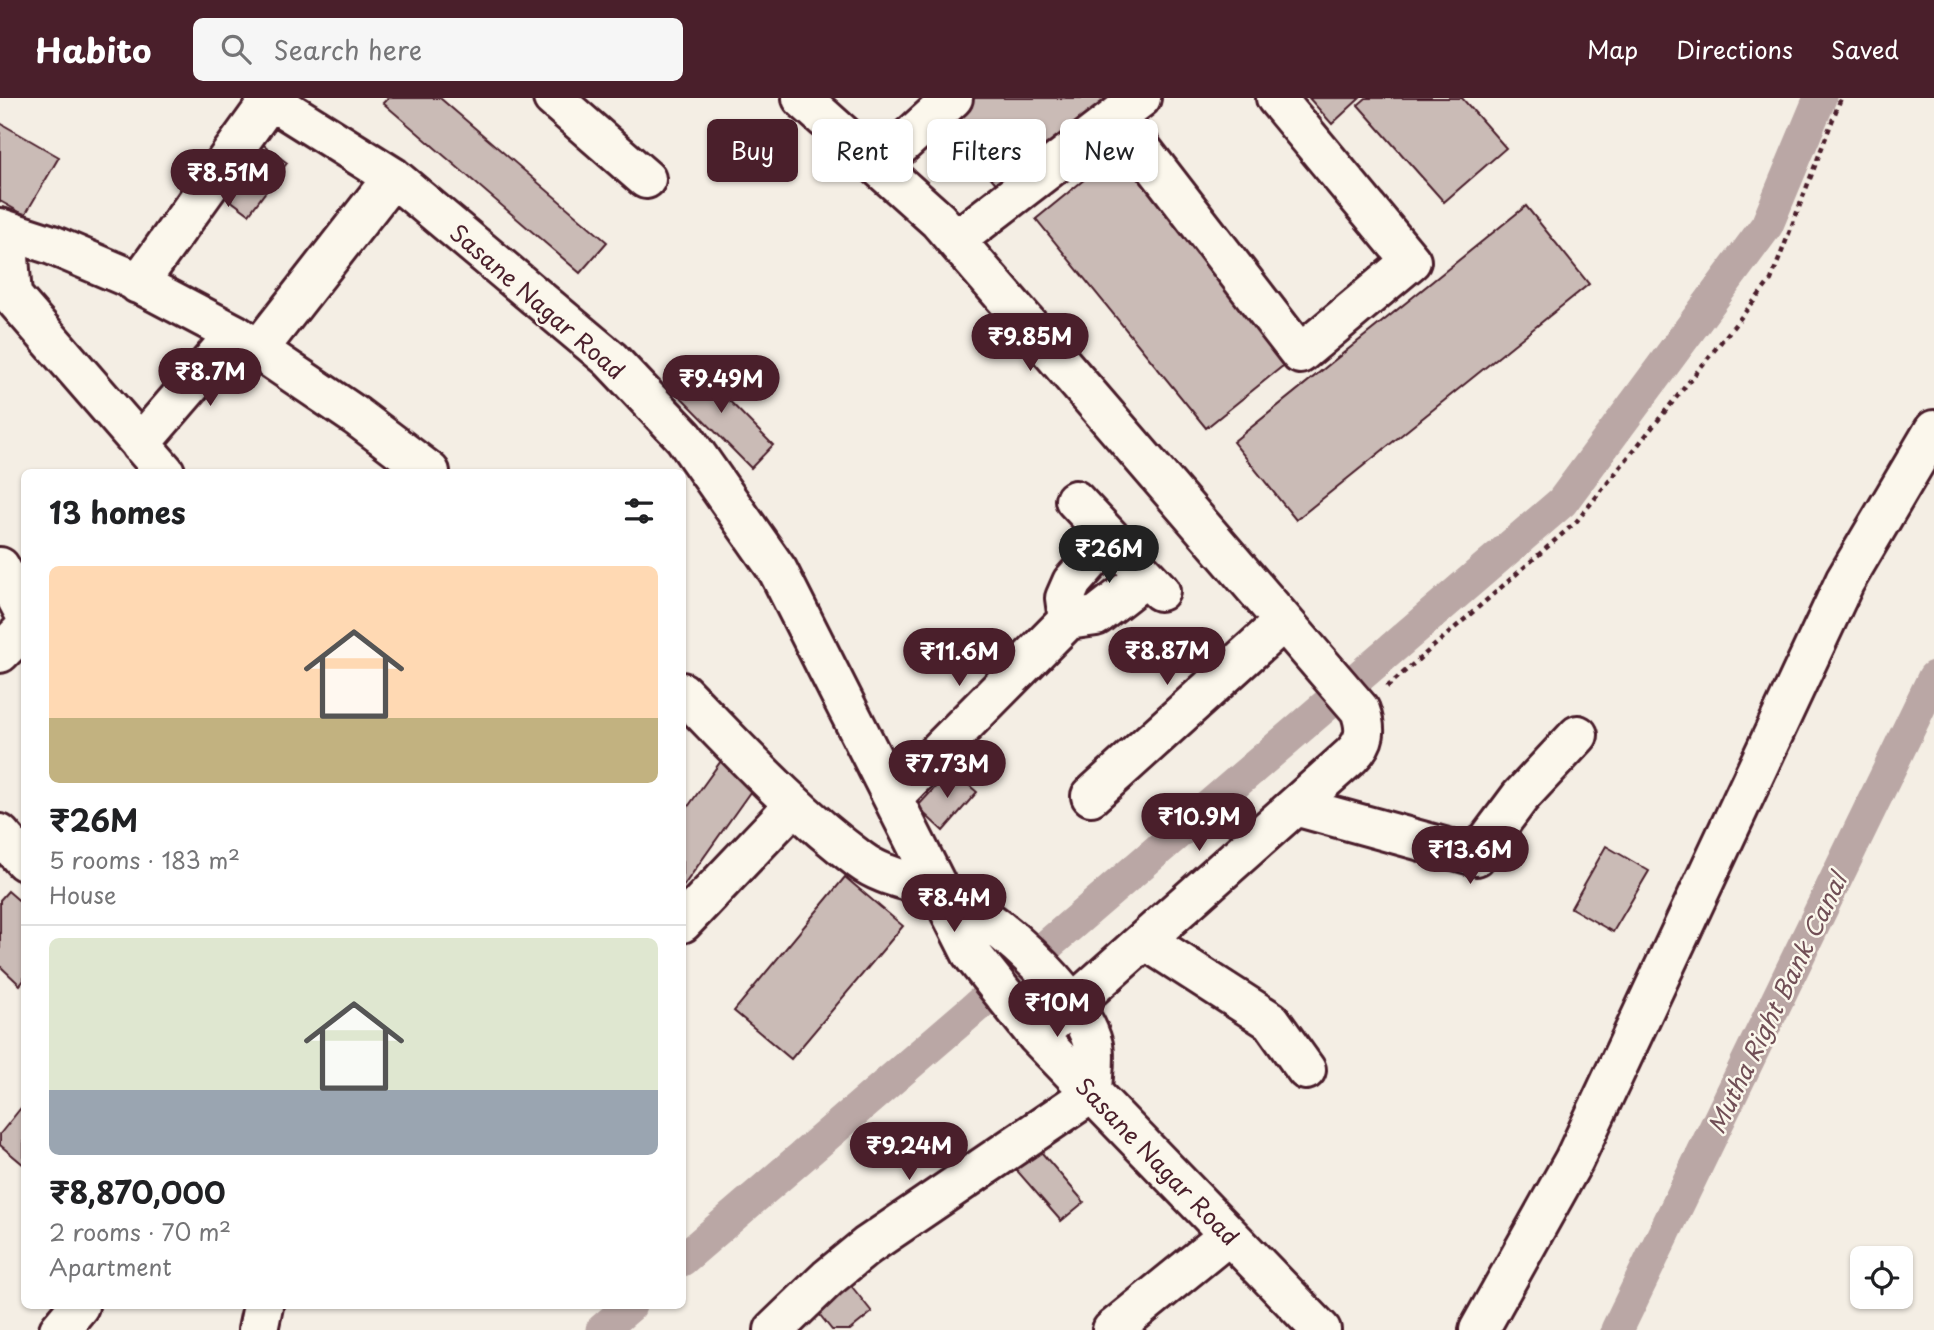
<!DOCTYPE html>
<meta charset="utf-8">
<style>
:root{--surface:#fff;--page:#f6f6f6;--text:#202124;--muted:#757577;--line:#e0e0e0;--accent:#4a1f2b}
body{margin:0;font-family:"Playpen Sans",sans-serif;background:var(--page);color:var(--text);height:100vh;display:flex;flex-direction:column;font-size:26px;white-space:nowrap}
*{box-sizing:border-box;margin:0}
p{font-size:23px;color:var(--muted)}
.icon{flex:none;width:38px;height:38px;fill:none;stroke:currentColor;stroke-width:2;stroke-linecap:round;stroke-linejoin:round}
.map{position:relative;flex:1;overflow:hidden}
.panel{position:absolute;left:21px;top:371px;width:665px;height:840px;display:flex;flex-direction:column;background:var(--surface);border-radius:10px;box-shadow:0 2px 5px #0004}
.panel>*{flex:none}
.guide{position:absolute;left:707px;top:21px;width:665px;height:63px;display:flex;gap:14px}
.buttons{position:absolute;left:1850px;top:1148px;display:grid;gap:14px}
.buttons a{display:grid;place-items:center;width:63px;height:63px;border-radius:10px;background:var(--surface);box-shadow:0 2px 5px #0004;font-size:35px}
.price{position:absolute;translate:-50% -60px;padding:0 16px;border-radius:24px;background:var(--accent);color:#fff;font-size:23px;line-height:46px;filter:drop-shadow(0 2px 4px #0008)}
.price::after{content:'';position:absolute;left:50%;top:42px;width:21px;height:16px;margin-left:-10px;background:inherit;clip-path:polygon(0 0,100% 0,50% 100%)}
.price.active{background:#222;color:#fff}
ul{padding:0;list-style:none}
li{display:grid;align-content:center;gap:14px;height:371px;padding:0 28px}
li+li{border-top:2px solid var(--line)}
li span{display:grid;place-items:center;height:217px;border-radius:10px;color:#555}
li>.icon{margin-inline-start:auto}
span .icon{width:126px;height:126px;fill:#fffc;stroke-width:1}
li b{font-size:30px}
h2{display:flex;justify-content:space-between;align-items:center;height:84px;padding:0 28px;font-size:30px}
.tag{padding:0 24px;border-radius:10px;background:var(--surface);box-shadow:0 2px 5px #0004;font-size:24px;line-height:63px}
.tag.active{background:var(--accent);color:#fff}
header{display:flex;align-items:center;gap:42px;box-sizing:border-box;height:98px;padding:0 35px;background:var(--accent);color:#fff}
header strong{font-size:33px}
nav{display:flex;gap:38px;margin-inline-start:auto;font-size:24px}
.search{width:490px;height:63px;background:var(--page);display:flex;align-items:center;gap:18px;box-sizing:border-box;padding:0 24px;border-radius:10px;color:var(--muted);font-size:26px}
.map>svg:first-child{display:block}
</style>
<header>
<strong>Habito</strong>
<div class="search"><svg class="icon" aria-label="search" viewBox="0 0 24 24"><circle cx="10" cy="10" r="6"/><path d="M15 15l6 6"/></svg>Search here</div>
<nav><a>Map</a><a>Directions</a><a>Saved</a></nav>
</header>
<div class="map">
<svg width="1934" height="1232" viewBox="0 0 1934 1232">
<rect width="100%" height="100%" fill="#f4eee4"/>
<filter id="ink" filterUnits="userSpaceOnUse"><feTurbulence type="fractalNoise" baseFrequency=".0143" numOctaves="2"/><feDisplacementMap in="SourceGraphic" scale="14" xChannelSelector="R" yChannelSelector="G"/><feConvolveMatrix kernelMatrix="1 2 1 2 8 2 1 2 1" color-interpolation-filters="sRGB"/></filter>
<g filter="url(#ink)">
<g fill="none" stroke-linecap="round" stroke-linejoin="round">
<!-- canal -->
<path stroke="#baa7a5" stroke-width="33" d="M682,1162L1562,404L1767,127L1820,0
M602,1232L630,1208
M1617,1232L1934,579"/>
</g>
<!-- building -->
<path fill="#cabbb6" stroke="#4a1f2b" stroke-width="2" d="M388,0H440L607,144L580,175L383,5Z
M975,0H1115L1005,96L945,26Z
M1309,0H1360L1332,26Z
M1366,0H1462L1506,50L1444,104L1358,7Z
M0,25L59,59L25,117L0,103Z
M260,44L287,65L249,116L222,96Z
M1118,54L1289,263L1206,330L1036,121Z
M1526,108L1589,186L1296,422L1233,344Z
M692,265L773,347L751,370L669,287Z
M721,663L755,687L682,790V717Z
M951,672L977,694L943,733L917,709Z
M1606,748L1649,773L1613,834L1571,810Z
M845,779L903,828L791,961L734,913Z
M8,793L24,807V882L20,887L0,868V802Z
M24,1006V1067L0,1047V1036Z
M1030,1041L1084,1104L1061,1123L1007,1061Z
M845,1180L872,1214L850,1232H832L812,1207Z"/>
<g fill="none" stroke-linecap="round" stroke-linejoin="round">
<defs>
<path id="minor" d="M267,0L393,79L610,261L684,339L778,473L971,855L1037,938L1321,1232
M553,0L646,81
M802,0L938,122L1360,612C1367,632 1366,643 1351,658L1037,938
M1117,19L1300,256L1411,163L1276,0
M878,68L953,0
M0,130L52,147L125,178L235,236L356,318L430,374
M7,133L12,198L165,374
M956,142L1141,0
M138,186L270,2
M258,252L393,79
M140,346L235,236
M1075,402L1160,493
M0,469L24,514
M1068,522L1065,500L1072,484L1110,441
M0,555L24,531
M682,594C739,652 794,713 860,762C884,780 912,782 938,793C988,813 1080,894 1093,947C1096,961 1092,980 1092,995
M1091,698L1283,524
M893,699L1068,522L1096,518L1146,479
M1295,708L1476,758L1520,699L1578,637
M0,736L24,763
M682,825L794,707
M1145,842L1271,923L1306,972
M59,1232L79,1208
M258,1232L263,1208
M774,1232L828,1180L867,1148L1092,995
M1112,1232L1229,1137
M1479,1232L1574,1062L1845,483L1934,332"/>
</defs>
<!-- minor casing -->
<use href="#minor" stroke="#4a1f2b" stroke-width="44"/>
<!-- path -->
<path stroke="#4a1f2b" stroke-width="4.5" stroke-dasharray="5 5" stroke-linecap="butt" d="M1387,589L1576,424L1771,182L1841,0"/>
<!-- minor -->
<use href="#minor" stroke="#fbf7ec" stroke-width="38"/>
</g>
</g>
<g text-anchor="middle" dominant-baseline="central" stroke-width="5" stroke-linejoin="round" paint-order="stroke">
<!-- street labels -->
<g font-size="23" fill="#4a1f2b" stroke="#fbf7ec">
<text transform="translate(538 203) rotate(41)">Sasane Nagar Road</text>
<text transform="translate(1158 1063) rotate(46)">Sasane Nagar Road</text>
</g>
<!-- water labels -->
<g font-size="24" font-style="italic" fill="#714f56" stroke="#fbf7ec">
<text transform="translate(1776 905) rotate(-64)">Mutha Right Bank Canal</text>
</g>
</g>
</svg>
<div class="buttons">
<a><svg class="icon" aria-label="locate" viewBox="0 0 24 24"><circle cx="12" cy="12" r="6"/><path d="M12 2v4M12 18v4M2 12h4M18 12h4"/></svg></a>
</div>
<b class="price" style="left:228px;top:111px">₹8.51M</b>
<b class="price" style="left:1030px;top:275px">₹9.85M</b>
<b class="price" style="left:210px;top:310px">₹8.7M</b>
<b class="price" style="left:721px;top:317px">₹9.49M</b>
<b class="price active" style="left:1109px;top:487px">₹26M</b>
<b class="price" style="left:1167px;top:589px">₹8.87M</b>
<b class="price" style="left:959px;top:590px">₹11.6M</b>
<b class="price" style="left:947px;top:702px">₹7.73M</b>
<b class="price" style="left:1199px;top:755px">₹10.9M</b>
<b class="price" style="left:1470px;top:788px">₹13.6M</b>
<b class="price" style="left:954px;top:836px">₹8.4M</b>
<b class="price" style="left:1057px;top:941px">₹10M</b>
<b class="price" style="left:909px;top:1084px">₹9.24M</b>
<div class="guide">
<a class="tag active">Buy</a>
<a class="tag">Rent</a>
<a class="tag">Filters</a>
<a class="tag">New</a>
</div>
<section class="panel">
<h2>13 homes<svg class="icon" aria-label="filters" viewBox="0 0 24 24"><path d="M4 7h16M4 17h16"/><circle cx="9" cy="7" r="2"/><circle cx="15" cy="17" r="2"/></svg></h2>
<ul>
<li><span style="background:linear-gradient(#ffd9b3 70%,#c2b280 0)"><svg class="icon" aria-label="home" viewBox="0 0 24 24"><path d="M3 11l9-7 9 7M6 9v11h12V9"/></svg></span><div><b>₹26M</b><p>5 rooms · 183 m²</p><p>House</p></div></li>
<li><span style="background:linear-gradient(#dfe7d0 70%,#9aa5b1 0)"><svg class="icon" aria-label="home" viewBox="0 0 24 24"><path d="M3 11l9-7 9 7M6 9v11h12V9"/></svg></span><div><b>₹8,870,000</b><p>2 rooms · 70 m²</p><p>Apartment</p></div></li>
</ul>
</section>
</div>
